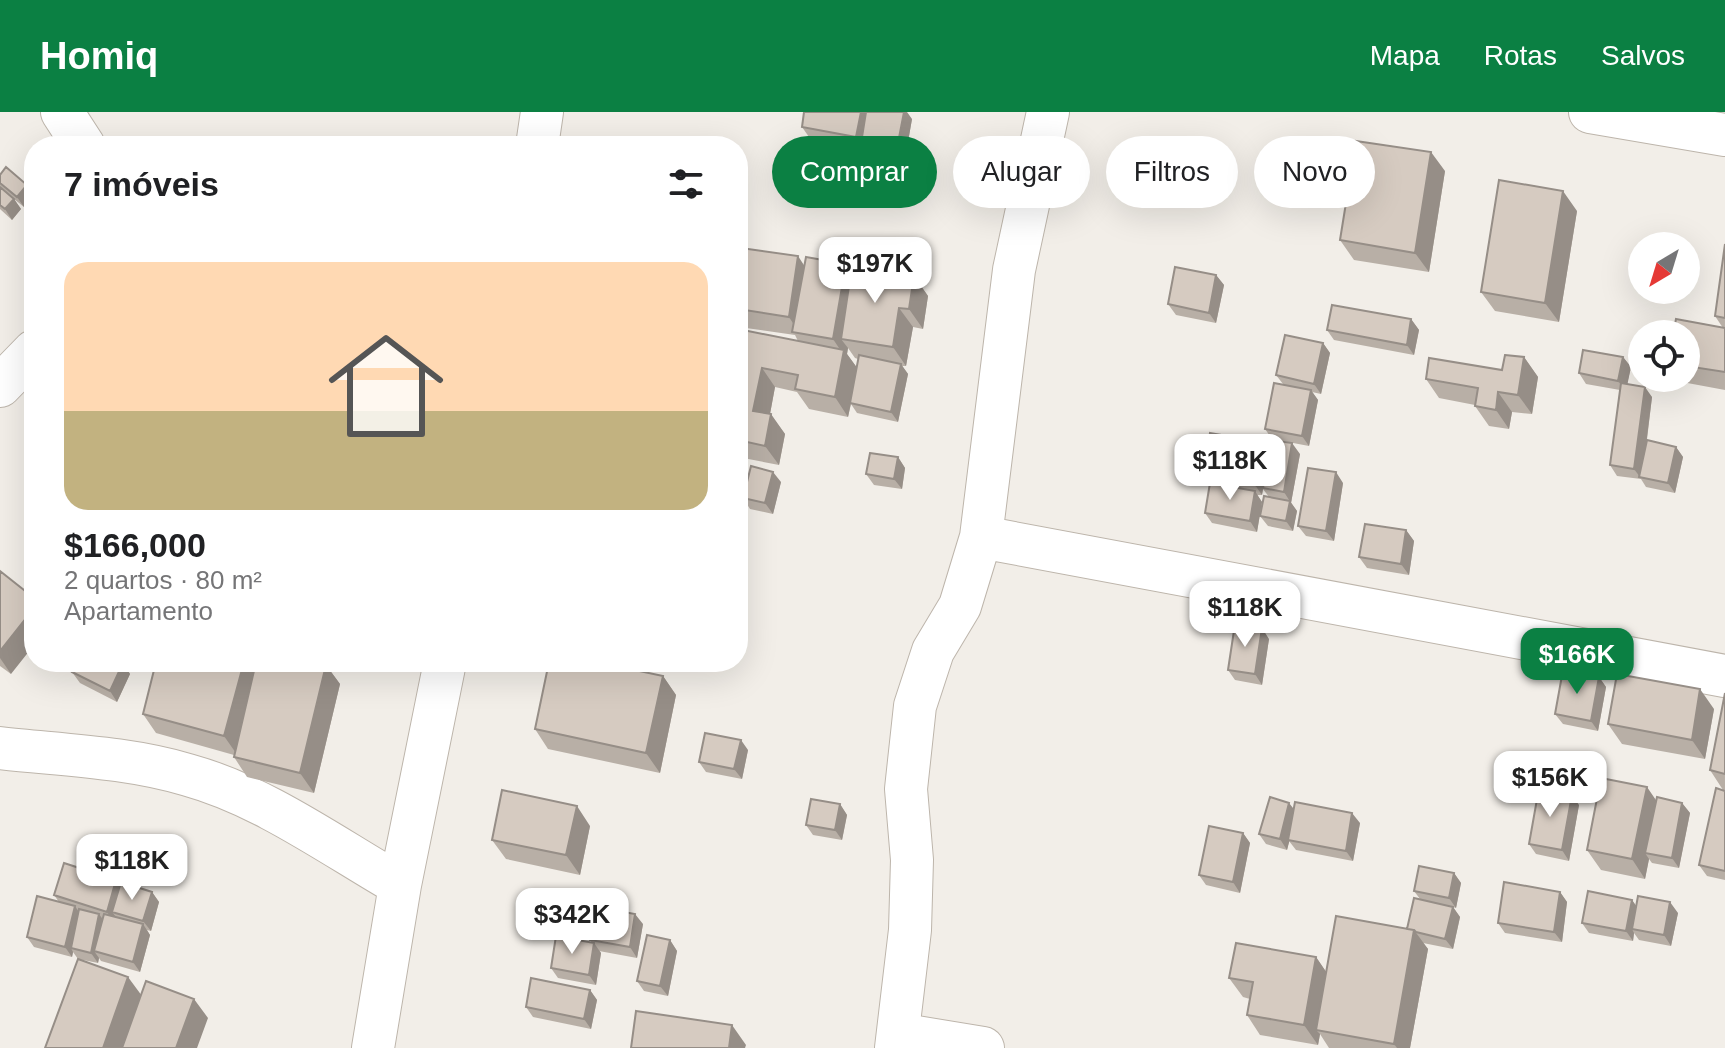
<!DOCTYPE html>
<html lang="pt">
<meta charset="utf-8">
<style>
:root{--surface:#fff;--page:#f2f2f2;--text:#202124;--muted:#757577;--line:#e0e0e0;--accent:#0b8043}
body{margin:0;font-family:Helvetica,sans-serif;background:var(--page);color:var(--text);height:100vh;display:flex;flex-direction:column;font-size:30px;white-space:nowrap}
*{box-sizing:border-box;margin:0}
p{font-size:26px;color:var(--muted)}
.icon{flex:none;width:44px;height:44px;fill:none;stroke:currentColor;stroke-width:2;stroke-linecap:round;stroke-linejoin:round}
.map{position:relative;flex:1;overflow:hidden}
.panel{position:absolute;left:24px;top:24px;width:724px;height:536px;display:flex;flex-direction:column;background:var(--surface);border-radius:32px;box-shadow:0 8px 32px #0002}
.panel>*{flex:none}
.banner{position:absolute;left:772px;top:24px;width:760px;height:72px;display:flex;gap:16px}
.needle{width:52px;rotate:218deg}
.fabs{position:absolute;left:1628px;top:120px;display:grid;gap:16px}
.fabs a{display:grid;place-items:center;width:72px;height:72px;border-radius:50%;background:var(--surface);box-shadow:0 8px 32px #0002;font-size:40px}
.price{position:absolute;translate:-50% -68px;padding:0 18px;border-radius:16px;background:#fff;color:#222;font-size:26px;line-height:52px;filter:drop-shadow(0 2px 4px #0008)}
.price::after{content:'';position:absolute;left:50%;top:48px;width:24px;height:18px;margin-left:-12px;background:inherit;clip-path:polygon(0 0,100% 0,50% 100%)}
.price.current{background:var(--accent);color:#fff}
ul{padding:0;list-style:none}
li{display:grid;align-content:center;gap:16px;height:424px;padding:0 40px}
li+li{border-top:2px solid var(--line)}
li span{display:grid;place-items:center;height:248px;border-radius:24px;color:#555}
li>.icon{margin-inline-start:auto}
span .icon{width:144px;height:144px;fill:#fffc;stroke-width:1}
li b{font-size:34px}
h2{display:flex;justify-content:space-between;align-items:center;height:96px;padding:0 40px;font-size:34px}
.chip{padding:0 28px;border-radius:36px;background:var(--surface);box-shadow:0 8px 32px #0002;font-size:28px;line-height:72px}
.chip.current{background:var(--accent);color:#fff}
header{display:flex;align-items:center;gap:48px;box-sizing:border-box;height:112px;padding:0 40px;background:var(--accent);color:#fff}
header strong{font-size:38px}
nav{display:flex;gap:44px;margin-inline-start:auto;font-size:28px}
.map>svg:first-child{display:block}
</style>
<header>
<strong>Homiq</strong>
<nav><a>Mapa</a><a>Rotas</a><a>Salvos</a></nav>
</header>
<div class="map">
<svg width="1725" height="936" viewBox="0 0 1725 936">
<rect width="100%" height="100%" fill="#f2eee8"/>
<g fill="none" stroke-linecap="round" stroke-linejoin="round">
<defs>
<path id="minor" d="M62,0L84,34
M1590,0L1725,23
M537,34L542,0
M0,274L34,239
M981,425L1725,564
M0,636C62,643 128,645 188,663C264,684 332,734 400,773
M898,922L983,936
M373,936L400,773L445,550
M896,936L910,818L912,748L906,677L915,594L933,539L960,494L981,425L1014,158L1048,0"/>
</defs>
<!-- minor casing -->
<use href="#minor" stroke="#bdb5ab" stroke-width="44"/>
<!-- minor -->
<use href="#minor" stroke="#fff" stroke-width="42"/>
</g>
<!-- wall -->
<path fill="#b8afa6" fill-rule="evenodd" d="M912,7L906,41L869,35L865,29L864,35L809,25L802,15Z
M1445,59L1429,160L1354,148L1340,128Z
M0,63L27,73L34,84L24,95L14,87L21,97L12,108L0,97V75L3,78L0,74Z
M1577,99L1559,210L1495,199L1481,180Z
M1725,132V278L1682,270L1679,266H1686V222L1723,216L1715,204Z
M846,152L852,160L914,164L928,184L923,217L913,215L906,254H902L908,262L898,310L857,301L851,292L848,305L809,297L797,280L775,275L770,302L785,322L779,353L738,345V217L798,229L795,223L746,216L738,205V156ZM848,236L855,246L858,247L857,256L847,242Z
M1216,163L1224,173L1216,211L1176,203L1168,192Z
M1411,207L1419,218L1414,243L1334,228L1327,218Z
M1323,231L1330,241L1321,282L1312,280L1318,288L1309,334L1272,327L1265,317L1283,272L1276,263Z
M1524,245L1538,265L1532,302L1512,300L1509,317L1489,314L1475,294V293L1439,286L1426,267L1502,258Z
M1623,245L1631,255L1627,272L1652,285L1646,336L1676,335L1683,345L1675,381L1646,375L1641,367L1617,364L1610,353L1620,278L1586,272L1579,261Z
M1269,340L1300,342L1291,391L1297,399L1293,419L1268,414L1260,404L1269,385L1263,377L1262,383H1257L1262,390L1257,420L1212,411L1205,401L1210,373L1204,364Z
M898,345L905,356L902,377L874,373L866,362Z
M781,370L773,402L750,397L743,386Z
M1343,371L1334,429L1306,424L1298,414Z
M1406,418L1414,429L1409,463L1367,456L1359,445Z
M0,459L11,562L0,554Z
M1269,527L1262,573L1235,568L1228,558Z
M326,553L340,572L314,681L247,665L234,645V643L156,621L143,602Z
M125,554L130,562L117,590L80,571L72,560Z
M663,564L676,583L660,661L548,637L535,617Z
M1599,565L1606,575L1598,619L1563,612L1555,602Z
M1725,581V678H1723L1710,658Z
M1714,597L1705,647L1622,632L1608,612Z
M748,638L742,667L706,660L699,650Z
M1725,679V768L1707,764L1699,753Z
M1656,688L1682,691L1690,701L1679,756L1652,751L1649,747L1645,767L1601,758L1587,738Z
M840,692L847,703L842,728L813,723L806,713Z
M1579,693L1569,749L1536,742L1529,732Z
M1294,697L1360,711L1353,749L1296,738L1289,729L1287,738L1266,732L1259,722Z
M590,714L580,763L506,747L492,728Z
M1243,721L1250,731L1240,781L1206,773L1199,763Z
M1454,761L1461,771L1456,796L1453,795L1460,805L1453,837L1423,831L1428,837L1410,936H1329L1320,922L1318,933L1260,923L1247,903L1250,887L1243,885L1229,866L1316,845L1326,860L1407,817L1420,787L1414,779Z
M120,773L152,780L159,790L151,819L147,818L150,823L140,860L101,849L99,846L98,851L78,847L73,840L72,845L34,835L27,825L59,790L54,783Z
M1560,780L1567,790L1562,830L1505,821L1498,811Z
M1632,788L1636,794L1678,801L1671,834L1639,828L1634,821L1633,829L1589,821L1582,811Z
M643,812L637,846L599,839L601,841L596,873L558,866L551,856L592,831L590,828Z
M670,828L677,839L668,884L644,879L637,869Z
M590,878L597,888L591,917L533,905L526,895Z"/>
<!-- shaded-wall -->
<path fill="#968e87" d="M861,0H868L862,25L865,29L864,35L856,25Z
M904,0H907L912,7L906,41L898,31Z
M1431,40L1445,59L1429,160L1415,141Z
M27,73L34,84L24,95L17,85Z
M1563,79L1577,99L1559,210L1545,191Z
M14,87L21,97L12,108L5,97Z
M798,144L811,164L800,222L789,205Z
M846,152L859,172L841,227L848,236L847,242L858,257L848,305L835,285L843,242L833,227Z
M1216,163L1224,173L1216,211L1209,201Z
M914,164L928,184L923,217L909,197Z
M899,196L913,215L906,254L893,235Z
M1411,207L1419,218L1414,243L1407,233Z
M1323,231L1330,241L1321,282L1314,272Z
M1524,245L1538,265L1532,302L1518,283Z
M1623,245L1631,255L1626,279L1618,269Z
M901,252L908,262L898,310L891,300Z
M762,256L775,275L767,318L753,299Z
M1645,275L1652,285L1642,365H1640L1634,357Z
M1311,278L1318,288L1309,334L1302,324Z
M1498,280L1512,300L1509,317L1496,298Z
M771,302L785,322L779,353L765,334Z
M1262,330L1269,340L1262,383L1255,373Z
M1292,331L1300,342L1291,391L1284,380Z
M1676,335L1683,345L1675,381L1668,371Z
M898,345L905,356L902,377L894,367Z
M773,360L781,370L773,402L765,391Z
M1336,360L1343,371L1334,429L1326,419Z
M1255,379L1262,390L1257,420L1250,409Z
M1290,389L1297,399L1293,419L1286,409Z
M1406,418L1414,429L1409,463L1401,452Z
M34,496V533L11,562L0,546V539Z
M1262,516L1269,527L1262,573L1255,562Z
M121,550H128L125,554L130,562L117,590L110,579Z
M244,550H262L238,644L224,624Z
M326,553L340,572L314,681L300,661Z
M663,564L676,583L660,661L646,641Z
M1599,565L1606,575L1598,619L1591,609Z
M1700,577L1714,597L1705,647L1692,628Z
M741,628L748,638L742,667L734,657Z
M1647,675L1660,694L1645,741L1649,747L1645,767L1632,747Z
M1572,683L1579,693L1569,749L1562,738Z
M1289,691L1297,701L1287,738L1280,727Z
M1682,691L1690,701L1679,756L1672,746Z
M840,692L847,703L842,728L835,718Z
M577,694L590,714L580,763L566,743Z
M1352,701L1360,711L1353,749L1346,739Z
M1243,721L1250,731L1240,781L1233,770Z
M1454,761L1461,771L1456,796L1449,786Z
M116,768L124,779L112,800L116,805L114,810L107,800Z
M152,780L159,790L151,819L143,809Z
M1560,780L1567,790L1562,830L1554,820Z
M1632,788L1639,798L1632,817L1634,821L1633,829L1626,819Z
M1670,790L1678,801L1671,834L1664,823Z
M75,794L82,805L71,836L73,840L72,845L65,835Z
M1453,795L1460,805L1453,837L1445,827Z
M99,802L106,812L94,839L99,846L98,851L91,841Z
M635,802L643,812L637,846L630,835Z
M143,812L150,823L140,860L133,850Z
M1414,818L1428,837L1410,936H1397L1394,932Z
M670,828L677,839L668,884L660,874Z
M594,831L601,841L596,873L589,863Z
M1316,845L1329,864L1316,918L1320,922L1318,933L1304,913Z
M128,865L142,884L123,936H103Z
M590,878L597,888L591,917L584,907Z
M194,887L208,906L197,936H176Z
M732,913L746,933L745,936H729Z"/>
<!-- building -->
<path fill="#d6cbc1" stroke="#968e87" stroke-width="2" d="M804,0H861L856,25L802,15Z
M866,0H904L898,31L862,25Z
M1356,29L1431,40L1415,141L1340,128Z
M6,55L27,73L17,85L0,71V63Z
M1499,68L1563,79L1545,191L1481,180Z
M0,75L14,87L5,97L0,93Z
M1725,132V206L1715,204Z
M741,136L798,144L789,205L738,197V156Z
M806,145L846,152L833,227L792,220Z
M852,154L914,164L909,197L899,196L893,235L841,227Z
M1175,155L1216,163L1209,201L1168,192Z
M1332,193L1411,207L1407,233L1327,218Z
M1676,207L1725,216V260L1686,254V222H1673Z
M738,217L844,238L835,285L795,277L798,263L762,256L753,299L771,302L765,334L738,328Z
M1285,223L1323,231L1314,272L1276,263Z
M1583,238L1623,245L1618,269L1579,261Z
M859,243L901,252L891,300L850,291Z
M1505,243L1524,245L1518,283L1498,280L1496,298L1475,294L1478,276L1426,267L1429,246L1502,258Z
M1274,271L1311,278L1302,324L1265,317Z
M1621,271L1645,275L1634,357L1610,353Z
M1210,321L1262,330L1255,373L1204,364Z
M1271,328L1292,331L1284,380L1263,376Z
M1647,328L1676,335L1668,371L1639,365Z
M870,341L898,345L894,367L866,362Z
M751,354L773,360L765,391L743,386Z
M1308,356L1336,360L1326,419L1298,414Z
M1210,371L1255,379L1250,409L1205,401Z
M1264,384L1290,389L1286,409L1260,404Z
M1365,412L1406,418L1401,452L1359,445Z
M0,459L34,486V496L0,539Z
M1235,512L1262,516L1255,562L1228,558Z
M78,550H120L123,551L110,579L72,560Z
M156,550H244L224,624L143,602Z
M256,550H314L326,553L300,661L234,645Z
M549,550H597L663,564L646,641L535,617Z
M1563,558L1599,565L1591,609L1555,602Z
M1617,562L1700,577L1692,628L1608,612Z
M1725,581V662L1710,658Z
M705,621L741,628L734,657L699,650Z
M1601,666L1647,675L1632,747L1587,738Z
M1539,676L1572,683L1562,738L1529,732Z
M1716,676L1725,679V759L1699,753Z
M502,678L577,694L566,743L492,728Z
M1270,685L1289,691L1280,727L1259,722Z
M1657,685L1682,691L1672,746L1645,741Z
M811,687L840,692L835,718L806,713Z
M1295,690L1352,701L1346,739L1288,728Z
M1209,714L1243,721L1233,770L1199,763Z
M64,751L116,768L107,800L54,783Z
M1419,754L1454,761L1449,786L1414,779Z
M121,770L152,780L143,809L112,800Z
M1504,770L1560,780L1554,820L1498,811Z
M1588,779L1632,788L1626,819L1582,811Z
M37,784L75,794L65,835L27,825Z
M1638,784L1670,790L1664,823L1632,817Z
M1414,786L1453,795L1445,827L1416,820L1414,818L1407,817Z
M596,795L635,802L630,835L590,828Z
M79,797L99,802L91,841L71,836Z
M104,802L143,812L133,850L94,839Z
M1336,804L1414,818L1394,932L1316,918Z
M647,823L670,828L660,874L637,869Z
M556,824L594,831L589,863L551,856Z
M1236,831L1316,845L1304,913L1247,903L1253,870L1229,866Z
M78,847L128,865L103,936H45Z
M531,866L590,878L584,907L526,895Z
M146,869L194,887L176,936H122Z
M636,899L732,913L729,936H631Z"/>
</svg>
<div class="fabs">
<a><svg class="needle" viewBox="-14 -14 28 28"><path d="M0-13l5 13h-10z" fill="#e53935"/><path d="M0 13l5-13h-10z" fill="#757577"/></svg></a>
<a><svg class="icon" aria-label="locate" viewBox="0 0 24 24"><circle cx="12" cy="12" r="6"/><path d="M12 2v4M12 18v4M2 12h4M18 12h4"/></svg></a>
</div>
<b class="price" style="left:875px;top:193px">$197K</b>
<b class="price" style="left:1230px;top:390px">$118K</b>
<b class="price" style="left:1245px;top:537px">$118K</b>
<b class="price current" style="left:1577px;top:584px">$166K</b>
<b class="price" style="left:1550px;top:707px">$156K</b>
<b class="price" style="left:132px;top:790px">$118K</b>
<b class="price" style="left:572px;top:844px">$342K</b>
<div class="banner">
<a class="chip current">Comprar</a>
<a class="chip">Alugar</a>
<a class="chip">Filtros</a>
<a class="chip">Novo</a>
</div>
<section class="panel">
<h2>7 imóveis<svg class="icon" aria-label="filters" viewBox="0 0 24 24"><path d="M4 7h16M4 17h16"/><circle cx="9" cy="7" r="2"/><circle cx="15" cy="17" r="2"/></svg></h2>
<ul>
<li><span style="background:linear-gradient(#ffd9b3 60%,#c2b280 0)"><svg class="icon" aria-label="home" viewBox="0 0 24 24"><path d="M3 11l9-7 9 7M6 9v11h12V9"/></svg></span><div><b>$166,000</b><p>2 quartos · 80 m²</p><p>Apartamento</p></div></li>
</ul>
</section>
</div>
